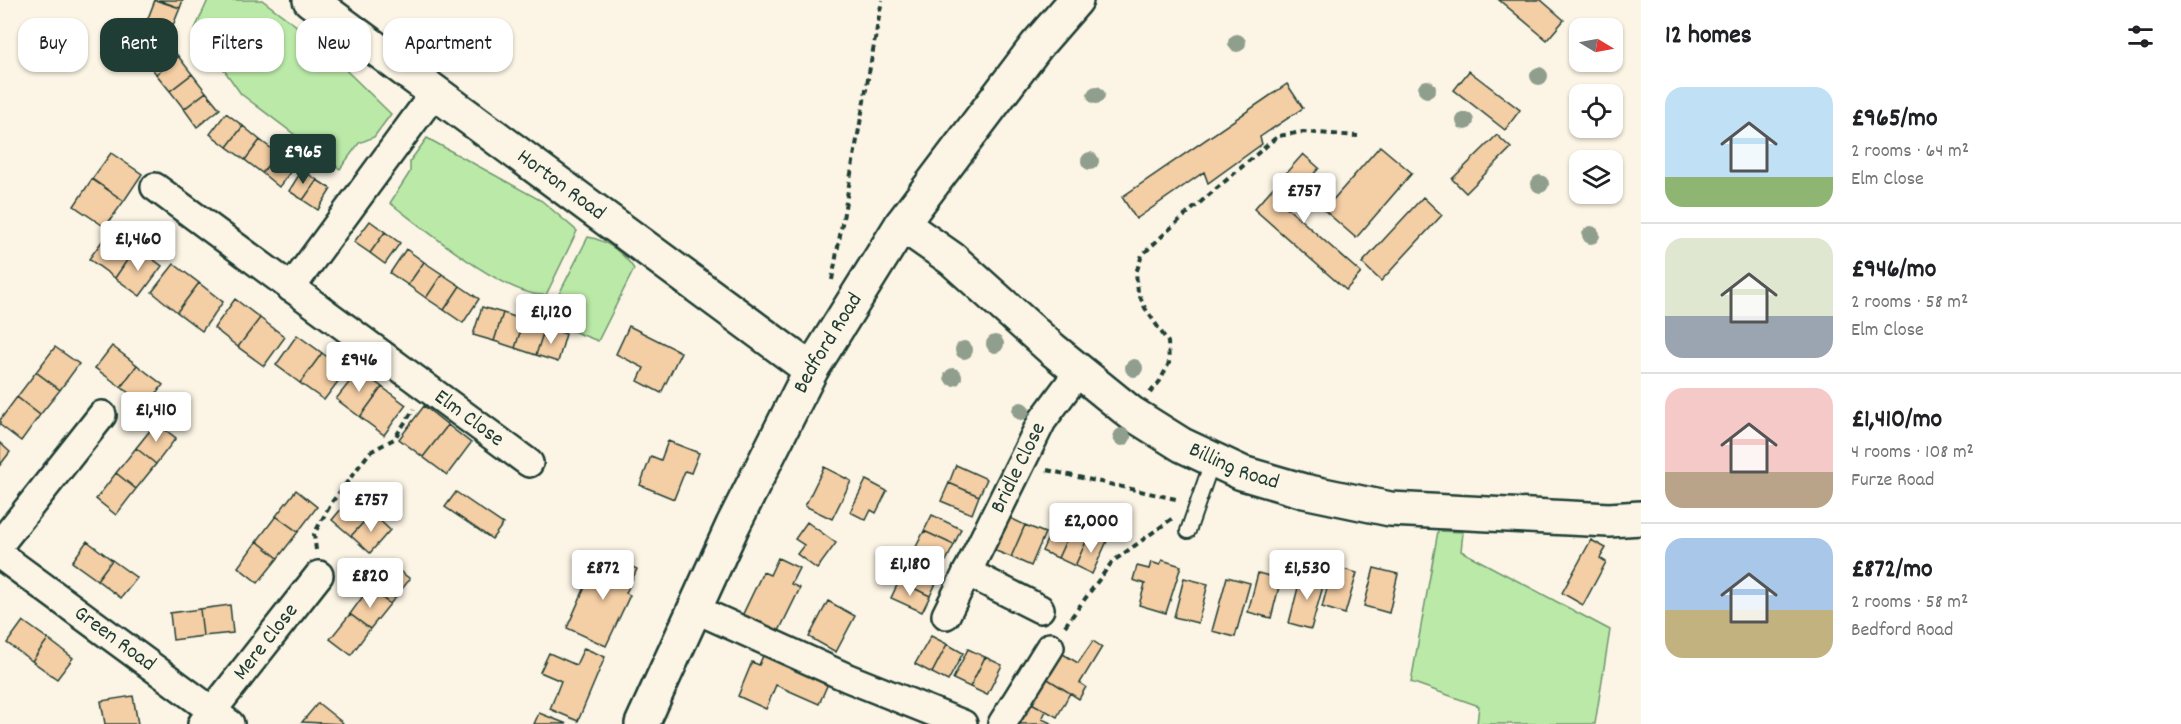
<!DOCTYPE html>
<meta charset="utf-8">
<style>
:root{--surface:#fff;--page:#f6f6f6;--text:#202124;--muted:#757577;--line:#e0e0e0;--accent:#1f3d34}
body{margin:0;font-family:Dekko,sans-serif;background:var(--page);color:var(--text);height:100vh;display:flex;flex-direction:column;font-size:22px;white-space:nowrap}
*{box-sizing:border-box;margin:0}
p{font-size:20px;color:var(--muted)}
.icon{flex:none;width:33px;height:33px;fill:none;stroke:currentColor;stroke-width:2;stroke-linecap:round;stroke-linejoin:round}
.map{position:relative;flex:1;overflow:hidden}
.panel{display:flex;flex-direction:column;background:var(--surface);width:540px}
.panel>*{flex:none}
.top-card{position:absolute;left:18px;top:18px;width:570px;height:54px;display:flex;gap:12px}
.needle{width:39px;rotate:100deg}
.fabs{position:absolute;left:1569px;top:18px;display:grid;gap:12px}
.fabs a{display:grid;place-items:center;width:54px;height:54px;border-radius:12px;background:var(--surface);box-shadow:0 2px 4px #0004;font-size:30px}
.price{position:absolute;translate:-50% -51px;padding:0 14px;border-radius:6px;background:#fff;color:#222;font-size:20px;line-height:39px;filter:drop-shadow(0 2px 3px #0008)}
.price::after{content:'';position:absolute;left:50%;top:36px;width:18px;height:14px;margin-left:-9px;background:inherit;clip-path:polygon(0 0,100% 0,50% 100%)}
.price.active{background:var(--accent);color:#fff}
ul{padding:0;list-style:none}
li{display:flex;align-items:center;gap:18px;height:150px;padding:0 24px}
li+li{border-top:2px solid var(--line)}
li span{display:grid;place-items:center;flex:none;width:168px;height:120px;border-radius:18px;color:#555}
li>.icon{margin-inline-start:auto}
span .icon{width:72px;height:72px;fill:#fffc;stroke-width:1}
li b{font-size:26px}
h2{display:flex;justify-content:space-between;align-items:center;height:72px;padding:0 24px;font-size:26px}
.tag{padding:0 21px;border-radius:18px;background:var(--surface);box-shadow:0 2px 4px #0004;font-size:21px;line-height:54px}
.tag.active{background:var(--accent);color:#fff}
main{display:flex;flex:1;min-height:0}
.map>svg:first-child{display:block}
</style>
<main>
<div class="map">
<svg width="1641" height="724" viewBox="0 0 1641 724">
<rect width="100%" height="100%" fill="#fcf5e5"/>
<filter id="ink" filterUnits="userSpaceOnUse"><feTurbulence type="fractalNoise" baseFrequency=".0167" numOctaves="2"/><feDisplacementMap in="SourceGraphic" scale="12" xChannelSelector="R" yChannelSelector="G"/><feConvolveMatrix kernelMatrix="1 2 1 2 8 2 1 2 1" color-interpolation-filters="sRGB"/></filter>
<g filter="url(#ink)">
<!-- green -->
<path fill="#bbeaa8" stroke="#6d946e" stroke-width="1.5" d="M208,0H262L314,39L391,114L374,137L359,143L340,169L241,94L195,29Z
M427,138L542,201L577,231L546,295C507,298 422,227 390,203L410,172V161Z
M588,237C606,240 624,253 634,269L598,341L570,330L576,313L555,302Z
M1438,531L1463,532L1461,551L1610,630L1595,724H1477L1479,706L1411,682Z"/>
<!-- building -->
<path fill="#f4cea4" stroke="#1f3d34" stroke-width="1.5" d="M155,0L180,8L169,35L145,26Z
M158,0H183L180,8Z
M1499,0H1541L1564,20L1547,40Z
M165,38L178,56L156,74L143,56Z
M178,56L192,74L170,91L156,74Z
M1469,71L1520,110L1505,130L1454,90Z
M192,74L206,92L184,109L170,91Z
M1287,84L1303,108L1260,137L1262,144L1208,183L1204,172L1136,219L1122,197Z
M206,92L220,109L197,127L184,109Z
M226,113L243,126L227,147L210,134Z
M243,126L260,140L245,160L227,147Z
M1497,135L1511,148L1466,193L1452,179Z
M260,140L277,153L262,173L245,160Z
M1380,146L1412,173L1356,238L1324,210Z
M111,153L142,174L124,201L92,179Z
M277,153L295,166L279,187L262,173Z
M1303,154L1319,168L1285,206L1361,273L1346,290L1254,209Z
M302,170L317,180L303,200L289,191Z
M92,179L124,201L105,227L74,206Z
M317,180L331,189L318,210L303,200Z
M1423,197L1442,215L1381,281L1362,263Z
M370,221L385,232L370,253L354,242Z
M111,229L136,247L115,278L89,259Z
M385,232L400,243L385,264L370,253Z
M136,247L162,266L140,296L115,278Z
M406,249L424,262L408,285L390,273Z
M424,262L442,274L426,298L408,285Z
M174,264L199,283L177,312L152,292Z
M442,274L460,286L444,310L426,298Z
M199,283L223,302L202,331L177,312Z
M460,286L479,299L463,323L444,310Z
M235,299L260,318L238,347L214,328Z
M482,307L503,313L494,341L473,335Z
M503,313L524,320L515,348L494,341Z
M260,318L285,337L264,366L238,347Z
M524,320L545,327L536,355L515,348Z
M629,326L681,352L661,393L638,381L644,368L616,354Z
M545,327L566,334L558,362L536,355Z
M297,335L322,353L300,383L276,365Z
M112,346L137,365L121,387L95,368Z
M55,347L79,364L60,390L36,372Z
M322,353L346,371L324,400L300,383Z
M137,365L163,385L146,406L121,387Z
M359,370L382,387L360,417L336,399Z
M36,372L60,390L40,415L17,397Z
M382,387L406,405L384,435L360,417Z
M17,397L40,415L21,441L0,425V420Z
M424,406L448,425L423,457L399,439Z
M156,423L176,438L156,464L136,448Z
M448,425L471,443L447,475L423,457Z
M668,441L699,453L691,473L685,471L674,499L640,485L651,456L661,460Z
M0,443L10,452L0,465Z
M136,448L156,464L136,489L116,473Z
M956,465L987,479L979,496L949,483Z
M824,467L851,481L832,519L805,506Z
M116,473L136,489L116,515L96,499Z
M866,480L887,491L876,513L871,510L866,520L850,512Z
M949,483L979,496L972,514L941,501Z
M296,490L317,507L298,532L276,516Z
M456,492L503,524L492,539L445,507Z
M352,496L372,513L351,536L332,520Z
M372,513L390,530L370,553L351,536Z
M932,515L961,529L954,545L924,531Z
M276,516L298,532L278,558L257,541Z
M1006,516L1025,525L1011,557L991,549Z
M1057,517L1073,525L1058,558L1042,551Z
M807,522L836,543L817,569L797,554L804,545L795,539Z
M1025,525L1045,533L1031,566L1011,557Z
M1073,525L1090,533L1075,566L1058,558Z
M924,531L954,545L946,561L916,547Z
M1090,533L1107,541L1092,574L1075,566Z
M1591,540L1606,548L1600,558L1606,562L1583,605L1562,593Z
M87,541L112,560L97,580L72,562Z
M257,541L278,558L258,583L238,567Z
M606,555L637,569L626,593L630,595L606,646L567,628L589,578L594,580Z
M778,558L799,568L791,584L800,588L778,633L742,616L763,572L770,575Z
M112,560L137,578L121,598L97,580Z
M1162,560L1181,566L1166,613L1139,605L1145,584L1133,580L1137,566L1149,569L1151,562L1160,565Z
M389,563L410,579L390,604L369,588Z
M907,565L938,579L930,596L899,581Z
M1333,566L1357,573L1345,614L1322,607Z
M1374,568L1398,574L1389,613L1364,606Z
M1302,572L1325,579L1311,629L1289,623Z
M1258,573L1281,579L1271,618L1248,612Z
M1227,577L1250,583L1235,637L1212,631Z
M1184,578L1208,584L1198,623L1174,617Z
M899,581L930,596L922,612L891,598Z
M369,588L390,604L370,629L350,614Z
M828,601L855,616L836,652L809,637Z
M230,605L233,633L203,636L200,609Z
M200,609L203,636L173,640L170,613Z
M350,614L370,629L351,655L330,639Z
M23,621L48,639L32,661L7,643Z
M931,636L947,644L932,673L915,664Z
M48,639L73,658L57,679L32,661Z
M1093,641L1102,647L1080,683L1086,687L1079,699L1043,676L1058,651L1078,663Z
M947,644L963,653L948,681L932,673Z
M584,648L605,657L578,721L550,709L561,681L540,672L549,653L576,665Z
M968,649L985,657L970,687L953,679Z
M765,651L830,679L819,704L776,685L766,709L738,696L752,662L759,665Z
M985,657L1002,665L987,695L970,687Z
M1043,676L1070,693L1057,717L1028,701Z
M133,696L138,724H105L101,701Z
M1028,701L1046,711L1042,719L1053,724H1016Z
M318,703L343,723V724L302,722Z
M539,713L567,724H534Z"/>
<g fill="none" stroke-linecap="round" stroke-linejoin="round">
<defs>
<path id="service" d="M1188,531L1213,459"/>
<g id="minor">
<path id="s1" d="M155,187L529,463"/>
<path d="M291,288L435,92"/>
<path d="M0,544L102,415"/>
<path id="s2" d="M0,555L230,724"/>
<path d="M967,572L1040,609"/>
<path d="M695,609L848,678L963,724"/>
<path id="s3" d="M946,615L1042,421L1079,371"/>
<path id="s4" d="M202,724L319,575"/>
<path d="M1002,724L1050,647"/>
</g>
<g id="tertiary">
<path id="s5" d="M310,0L811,370"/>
<path id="s6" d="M902,224L952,259L1052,349L1131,413L1182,445L1242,473L1304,491L1390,509L1609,520L1641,518"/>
</g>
<g id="trunk">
<path id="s7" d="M642,724L733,525L811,370L902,224L1037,45L1076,0"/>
</g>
</defs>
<!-- service casing -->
<use href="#service" stroke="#1f3d34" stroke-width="18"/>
<!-- minor casing -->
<use href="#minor" stroke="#1f3d34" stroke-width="32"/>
<!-- tertiary casing -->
<use href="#tertiary" stroke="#1f3d34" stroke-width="38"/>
<!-- trunk casing -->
<use href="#trunk" stroke="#1f3d34" stroke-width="38"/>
<!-- path -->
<path stroke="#1f3d34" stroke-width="4" stroke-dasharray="6 4.5" stroke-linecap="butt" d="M832,280L882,0
M1150,393L1160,381L1169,363L1168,342L1145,308L1138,292L1136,273L1142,255L1175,224L1278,136L1303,132L1358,136
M1047,470L1180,500
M316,550L314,534L332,502L370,452L394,439L414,409
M1065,626L1112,562L1173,518"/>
<!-- service -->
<use href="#service" stroke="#fcf5e5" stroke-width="14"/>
<!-- minor -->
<use href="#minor" stroke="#fcf5e5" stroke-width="27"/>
<!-- tertiary -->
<use href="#tertiary" stroke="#fcf5e5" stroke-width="33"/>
<!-- trunk -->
<use href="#trunk" stroke="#fcf5e5" stroke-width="33"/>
</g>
<!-- trees -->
<g fill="#8f9e8d">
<circle cx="1237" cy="43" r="9"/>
<circle cx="1539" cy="76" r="9"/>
<circle cx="1427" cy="89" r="9"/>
<circle cx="1096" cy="95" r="9"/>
<circle cx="1465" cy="121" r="9"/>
<circle cx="1090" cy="161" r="9"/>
<circle cx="1540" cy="184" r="9"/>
<circle cx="1591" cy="235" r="9"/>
<circle cx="995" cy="344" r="9"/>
<circle cx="964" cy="350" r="9"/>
<circle cx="1134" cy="368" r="9"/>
<circle cx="953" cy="377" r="9"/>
<circle cx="1021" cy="411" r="9"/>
<circle cx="1122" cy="437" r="9"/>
</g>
</g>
<g text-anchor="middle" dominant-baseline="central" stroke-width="6" stroke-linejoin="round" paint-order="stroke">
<!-- street labels -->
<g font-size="22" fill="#1f3d34" stroke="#fcf5e5">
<text stroke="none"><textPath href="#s5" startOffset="312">Horton Road</textPath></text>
<text stroke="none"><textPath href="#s7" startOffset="424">Bedford Road</textPath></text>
<text stroke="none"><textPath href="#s1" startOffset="390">Elm Close</textPath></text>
<text stroke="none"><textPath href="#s6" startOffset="414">Billing Road</textPath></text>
<text stroke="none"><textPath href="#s3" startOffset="164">Bridle Close</textPath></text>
<text stroke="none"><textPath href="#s2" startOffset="142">Green Road</textPath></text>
<text stroke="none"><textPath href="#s4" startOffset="104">Mere Close</textPath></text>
</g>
</g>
</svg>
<div class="fabs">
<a><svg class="needle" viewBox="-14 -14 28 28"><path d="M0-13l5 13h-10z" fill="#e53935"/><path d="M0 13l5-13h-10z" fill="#757577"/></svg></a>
<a><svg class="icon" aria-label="locate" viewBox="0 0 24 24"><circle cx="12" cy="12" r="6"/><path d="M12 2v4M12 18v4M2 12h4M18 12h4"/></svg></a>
<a><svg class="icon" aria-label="layers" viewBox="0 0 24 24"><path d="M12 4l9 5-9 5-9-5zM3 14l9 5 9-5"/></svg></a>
</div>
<b class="price active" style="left:303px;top:185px">£965</b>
<b class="price" style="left:1304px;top:224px">£757</b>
<b class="price" style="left:138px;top:272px">£1,460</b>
<b class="price" style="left:551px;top:345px">£1,120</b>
<b class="price" style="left:359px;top:393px">£946</b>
<b class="price" style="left:156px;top:443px">£1,410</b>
<b class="price" style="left:371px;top:533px">£757</b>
<b class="price" style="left:1091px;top:554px">£2,000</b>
<b class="price" style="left:910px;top:597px">£1,180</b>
<b class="price" style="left:603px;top:601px">£872</b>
<b class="price" style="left:1307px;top:601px">£1,530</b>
<b class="price" style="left:370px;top:609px">£820</b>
<div class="top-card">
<a class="tag">Buy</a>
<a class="tag active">Rent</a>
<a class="tag">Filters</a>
<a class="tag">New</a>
<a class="tag">Apartment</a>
</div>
</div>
<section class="panel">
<h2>12 homes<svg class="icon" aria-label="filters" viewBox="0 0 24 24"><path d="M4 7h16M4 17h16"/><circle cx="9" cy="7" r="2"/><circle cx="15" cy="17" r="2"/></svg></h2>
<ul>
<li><span style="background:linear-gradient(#bfe0f5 75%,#8fb573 0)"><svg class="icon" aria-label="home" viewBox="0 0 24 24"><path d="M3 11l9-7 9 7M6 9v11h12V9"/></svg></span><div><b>£965/mo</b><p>2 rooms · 64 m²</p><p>Elm Close</p></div></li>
<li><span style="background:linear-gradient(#dfe7d0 65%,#9aa5b1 0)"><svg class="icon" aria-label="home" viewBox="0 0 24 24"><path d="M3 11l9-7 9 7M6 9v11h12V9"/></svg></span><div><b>£946/mo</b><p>2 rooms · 58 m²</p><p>Elm Close</p></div></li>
<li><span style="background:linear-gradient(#f6c9c9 70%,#b9a48a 0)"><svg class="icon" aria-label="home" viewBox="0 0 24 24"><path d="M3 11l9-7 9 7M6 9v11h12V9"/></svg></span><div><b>£1,410/mo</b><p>4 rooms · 108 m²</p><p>Furze Road</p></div></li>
<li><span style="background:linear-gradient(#a9c7e8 60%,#c2b280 0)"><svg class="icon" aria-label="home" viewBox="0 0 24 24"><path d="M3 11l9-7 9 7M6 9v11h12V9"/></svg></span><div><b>£872/mo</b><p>2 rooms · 58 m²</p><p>Bedford Road</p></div></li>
</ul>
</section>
</main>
